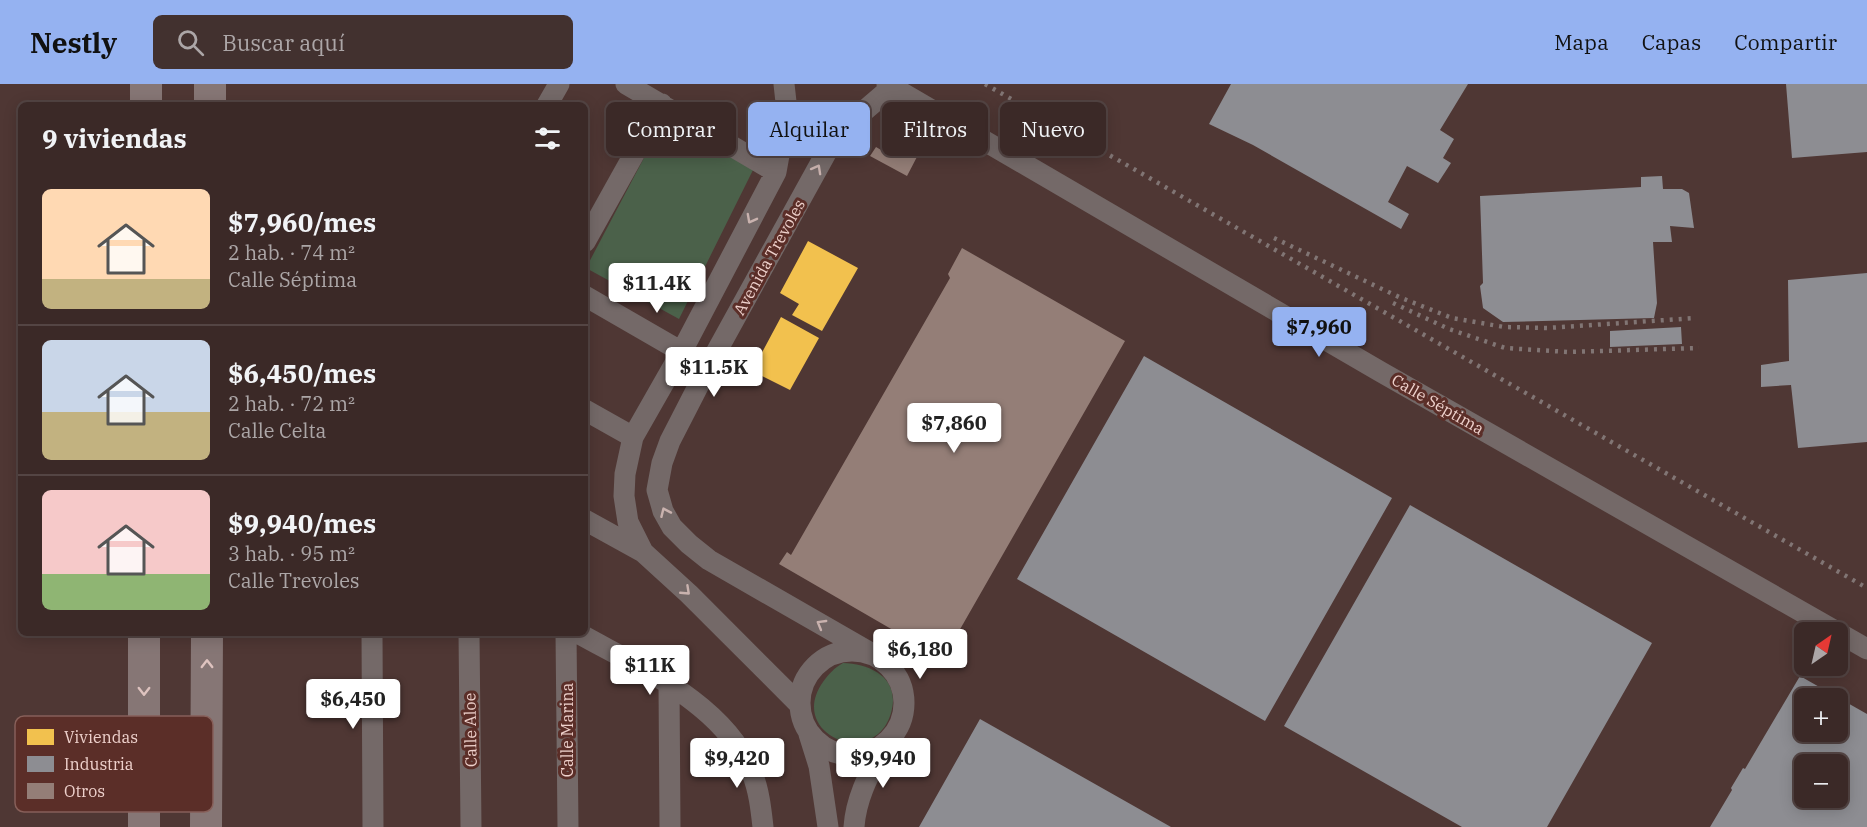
<!DOCTYPE html>
<html lang="es">
<meta charset="utf-8">
<style>
:root{--surface:#3b2927;--page:#42312f;--text:#f1f3f6;--muted:#aca6a7;--line:#544544;--accent:#95b2f1}
body{margin:0;font-family:"IBM Plex Serif",serif;background:var(--page);color:var(--text);height:100vh;display:flex;flex-direction:column;font-size:22px;white-space:nowrap}
*{box-sizing:border-box;margin:0}
p{font-size:20px;color:var(--muted)}
.icon{flex:none;width:33px;height:33px;fill:none;stroke:currentColor;stroke-width:2;stroke-linecap:round;stroke-linejoin:round}
.map{position:relative;flex:1;overflow:hidden}
.panel{position:absolute;left:18px;top:18px;width:570px;height:534px;display:flex;flex-direction:column;background:var(--surface);border-radius:9px;box-shadow:0 3px 15px #0003,0 0 0 2px var(--line)}
.panel>*{flex:none}
.guide{position:absolute;left:606px;top:18px;width:570px;height:54px;display:flex;gap:12px}
.needle{width:39px;rotate:34deg}
.buttons{position:absolute;left:1794px;top:538px;display:grid;gap:12px}
.buttons a{display:grid;place-items:center;width:54px;height:54px;border-radius:9px;background:var(--surface);box-shadow:0 3px 15px #0003,0 0 0 2px var(--line);font-size:30px}
.price{position:absolute;translate:-50% -51px;padding:0 14px;border-radius:6px;background:#fff;color:#222;font-size:20px;line-height:39px;filter:drop-shadow(0 2px 3px #0008)}
.price::after{content:'';position:absolute;left:50%;top:36px;width:18px;height:14px;margin-left:-9px;background:inherit;clip-path:polygon(0 0,100% 0,50% 100%)}
.price.current{background:var(--accent);color:#111}
ul{padding:0;list-style:none}
li{display:flex;align-items:center;gap:18px;height:150px;padding:0 24px}
li+li{border-top:2px solid var(--line)}
li span{display:grid;place-items:center;flex:none;width:168px;height:120px;border-radius:9px;color:#555}
li>.icon{margin-inline-start:auto}
span .icon{width:72px;height:72px;fill:#fffc;stroke-width:1}
li b{font-size:26px}
h2{display:flex;justify-content:space-between;align-items:center;height:72px;padding:0 24px;font-size:26px}
.chip{padding:0 21px;border-radius:9px;background:var(--surface);box-shadow:0 3px 15px #0003,0 0 0 2px var(--line);font-size:21px;line-height:54px}
.chip.current{background:var(--accent);color:#111}
header{display:flex;align-items:center;gap:36px;box-sizing:border-box;height:84px;padding:0 30px;background:var(--accent);color:#111}
header strong{font-size:28px}
nav{display:flex;gap:33px;margin-inline-start:auto;font-size:21px}
.search{width:420px;height:54px;background:var(--page);display:flex;align-items:center;gap:15px;box-sizing:border-box;padding:0 21px;border-radius:9px;color:var(--muted);font-size:22px}
.map>svg:first-child{display:block}
</style>
<header>
<strong>Nestly</strong>
<div class="search"><svg class="icon" aria-label="search" viewBox="0 0 24 24"><circle cx="10" cy="10" r="6"/><path d="M15 15l6 6"/></svg>Buscar aquí</div>
<nav><a>Mapa</a><a>Capas</a><a>Compartir</a></nav>
</header>
<div class="map">
<svg width="1867" height="743" viewBox="0 0 1867 743">
<rect width="100%" height="100%" fill="#4f3734"/>
<!-- green -->
<path fill="#4b614a" d="M665,34L754,84L679,235L586,184Z
M843,579C871,580 901,594 891,629C874,687 786,650 823,598C829,590 834,584 843,579Z"/>
<!-- homes -->
<path fill="#f2c14e" d="M808,157L858,184L822,247L792,231L799,220L780,209Z
M781,233L819,254L790,306L752,287Z"/>
<!-- industry -->
<path fill="#8d8d92" fill-rule="evenodd" d="M1231,0H1468L1440,46L1454,55L1443,74L1451,79L1438,99L1407,82L1388,118L1409,130L1401,145L1253,61L1209,40Z
M1786,0H1867V68L1792,74Z
M1662,92L1663,105H1682L1689,109L1694,144L1670,142L1672,158H1653L1657,219L1654,234L1503,238L1483,224L1480,202L1483,199L1480,112L1641,103V93Z
M1867,189V358L1798,364L1791,301L1761,303V281L1789,277L1788,196Z
M1681,243L1682,260L1610,263V247Z
M1144,272L1392,414L1265,637L1017,495Z
M1410,421L1652,559L1547,743H1462L1284,642Z
M1800,592L1867,630V743H1710L1732,706L1731,704L1743,684L1745,685ZM1804,615H1838V648H1804ZM1804,681H1838V714H1804Z
M980,635L1171,743H919Z"/>
<!-- building -->
<path fill="#947e77" d="M900,57L919,69L907,92L870,72L876,63L888,70L892,58Z
M962,164L1125,257L943,575L779,480L787,468L791,471L950,194L948,190Z"/>
<g fill="none" stroke-linecap="round" stroke-linejoin="round">
<!-- minor -->
<path stroke="#746968" stroke-width="21" d="M626,0L776,88
M784,0L787,27L776,88L682,267L633,353L625,390L624,412L628,438L643,468L689,510L799,620
M887,0L1381,288L1867,565
M547,21L559,0
M787,27L836,51
M585,158L662,20
M585,212L708,283
M585,326L633,353
M585,436L643,468
M372,549L373,743
M469,549L471,743
M566,549L568,743
M578,549C640,584 724,619 752,689C759,706 761,725 763,743
M800 619a52 52 0 1 1 104 0a52 52 0 1 1-104 0Z
M871,569L709,476L689,460L672,443L663,427L657,406L662,379L670,357L708,283L836,51L892,3
M669,600L670,743
M809,650L819,682L828,743
M854,743C856,712 871,687 885,660"/>
<!-- highway -->
<path stroke="#867675" stroke-width="32" d="M146,21V0
M210,21V0
M144,743V549
M206,743L207,549"/>
<!-- rail -->
<path stroke="#817574" stroke-width="4.5" stroke-dasharray="3 6" stroke-linecap="butt" d="M985,0L1867,504
M1274,154L1399,213L1452,234L1504,243L1547,244L1696,234
M1393,219L1449,245L1505,264L1568,268L1699,264"/>
</g>
<!-- one-way arrows -->
<defs><path id="oneway-chevron" d="M-2-3.5L2.5 0L-2 3.5" fill="none" stroke-width="1.6" stroke-linecap="round" stroke-linejoin="round" transform="scale(1.5)"/></defs>
<g stroke="#c9b2ae">
<use href="#oneway-chevron" transform="translate(817 85) rotate(-61)"/>
<use href="#oneway-chevron" transform="translate(751 135) rotate(118)"/>
<use href="#oneway-chevron" transform="translate(665 428) rotate(-114)"/>
<use href="#oneway-chevron" transform="translate(686 507) rotate(43)"/>
<use href="#oneway-chevron" transform="translate(821 540) rotate(-150)"/>
</g>
<g stroke="#dec3bf">
<use href="#oneway-chevron" transform="translate(207 580) rotate(-90)"/>
<use href="#oneway-chevron" transform="translate(144 607) rotate(90)"/>
</g>
<g text-anchor="middle" dominant-baseline="central" stroke-width="6" stroke-linejoin="round" paint-order="stroke">
<!-- street labels -->
<g font-size="16" fill="#eed1cc" stroke="#5b2e28">
<text transform="translate(769 173) rotate(-61)">Avenida Trevoles</text>
<text transform="translate(1438 320) rotate(30)">Calle Séptima</text>
<text transform="translate(470 646) rotate(-91)">Calle Aloe</text>
<text transform="translate(567 646) rotate(-90)">Calle Marina</text>
</g>
</g>
<!-- legend -->
<rect x="15" y="632" width="198" height="96" rx="9" fill="#5b2e28" stroke="#875f59" stroke-width="1.5"/>
<rect x="27" y="645" width="27" height="16" fill="#f2c14e"/>
<rect x="27" y="672" width="27" height="16" fill="#8d8d92"/>
<rect x="27" y="699" width="27" height="16" fill="#947e77"/>
<g font-size="16" fill="#eed1cc">
<text x="64" y="659">Viviendas</text>
<text x="64" y="686">Industria</text>
<text x="64" y="713">Otros</text>
</g>
</svg>
<div class="buttons">
<a><svg class="needle" viewBox="-14 -14 28 28"><path d="M0-13l5 13h-10z" fill="#e53935"/><path d="M0 13l5-13h-10z" fill="#aca6a7"/></svg></a>
<a>+</a>
<a>−</a>
</div>
<b class="price" style="left:657px;top:230px">$11.4K</b>
<b class="price current" style="left:1319px;top:274px">$7,960</b>
<b class="price" style="left:714px;top:314px">$11.5K</b>
<b class="price" style="left:954px;top:370px">$7,860</b>
<b class="price" style="left:920px;top:596px">$6,180</b>
<b class="price" style="left:650px;top:612px">$11K</b>
<b class="price" style="left:353px;top:646px">$6,450</b>
<b class="price" style="left:737px;top:705px">$9,420</b>
<b class="price" style="left:883px;top:705px">$9,940</b>
<div class="guide">
<a class="chip">Comprar</a>
<a class="chip current">Alquilar</a>
<a class="chip">Filtros</a>
<a class="chip">Nuevo</a>
</div>
<section class="panel">
<h2>9 viviendas<svg class="icon" aria-label="filters" viewBox="0 0 24 24"><path d="M4 7h16M4 17h16"/><circle cx="9" cy="7" r="2"/><circle cx="15" cy="17" r="2"/></svg></h2>
<ul>
<li><span style="background:linear-gradient(#ffd9b3 75%,#c2b280 0)"><svg class="icon" aria-label="home" viewBox="0 0 24 24"><path d="M3 11l9-7 9 7M6 9v11h12V9"/></svg></span><div><b>$7,960/mes</b><p>2 hab. · 74 m²</p><p>Calle Séptima</p></div></li>
<li><span style="background:linear-gradient(#c9d6e8 60%,#c2b280 0)"><svg class="icon" aria-label="home" viewBox="0 0 24 24"><path d="M3 11l9-7 9 7M6 9v11h12V9"/></svg></span><div><b>$6,450/mes</b><p>2 hab. · 72 m²</p><p>Calle Celta</p></div></li>
<li><span style="background:linear-gradient(#f6c9c9 70%,#8fb573 0)"><svg class="icon" aria-label="home" viewBox="0 0 24 24"><path d="M3 11l9-7 9 7M6 9v11h12V9"/></svg></span><div><b>$9,940/mes</b><p>3 hab. · 95 m²</p><p>Calle Trevoles</p></div></li>
</ul>
</section>
</div>
